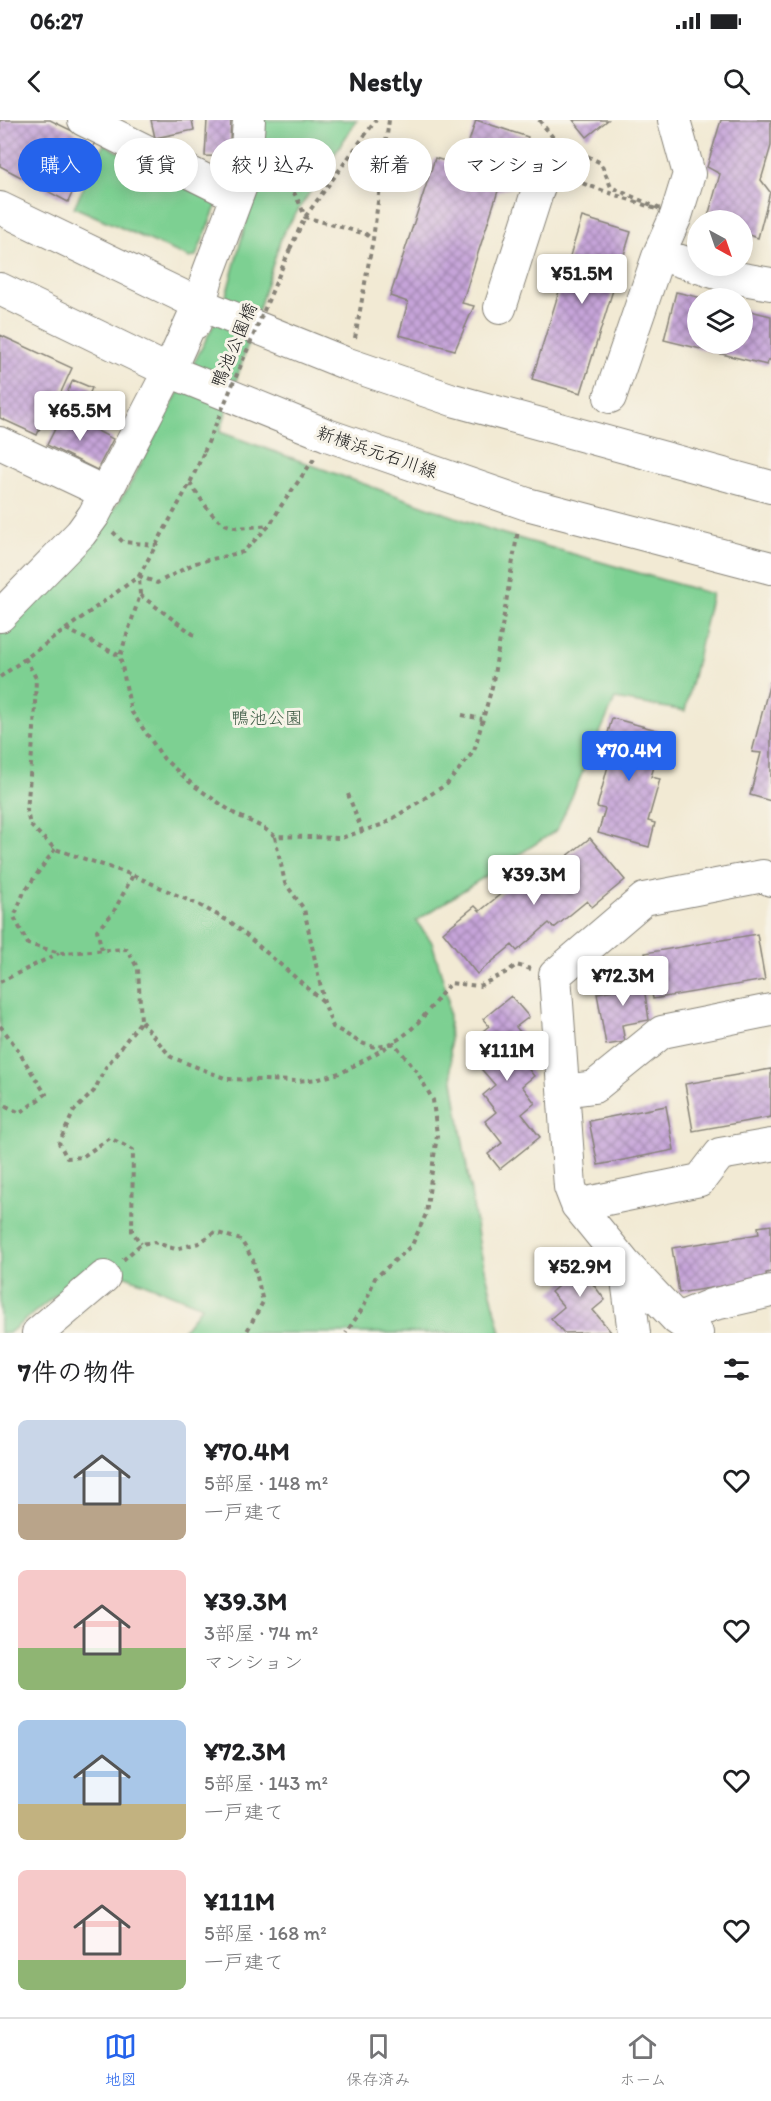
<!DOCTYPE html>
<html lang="ja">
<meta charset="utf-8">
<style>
:root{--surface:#fff;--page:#f2f2f2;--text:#202124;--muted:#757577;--line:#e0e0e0;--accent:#2563eb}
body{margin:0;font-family:Itim,"Klee One",sans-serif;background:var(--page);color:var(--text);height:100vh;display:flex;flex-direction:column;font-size:22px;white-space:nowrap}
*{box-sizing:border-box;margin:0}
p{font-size:20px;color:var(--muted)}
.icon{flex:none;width:33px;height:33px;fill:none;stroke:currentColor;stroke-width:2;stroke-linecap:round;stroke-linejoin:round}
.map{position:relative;height:1213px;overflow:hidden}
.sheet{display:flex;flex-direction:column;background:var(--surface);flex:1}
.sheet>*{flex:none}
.guide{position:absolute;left:18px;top:18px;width:735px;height:54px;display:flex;gap:12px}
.needle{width:39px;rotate:140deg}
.tools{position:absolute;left:687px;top:90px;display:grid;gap:12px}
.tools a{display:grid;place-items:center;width:66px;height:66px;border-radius:50%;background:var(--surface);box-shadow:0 3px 15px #0003;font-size:30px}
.price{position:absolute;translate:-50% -51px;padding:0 14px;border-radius:6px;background:#fff;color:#222;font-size:20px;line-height:39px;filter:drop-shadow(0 2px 3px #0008)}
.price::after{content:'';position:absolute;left:50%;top:36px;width:18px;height:14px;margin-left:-9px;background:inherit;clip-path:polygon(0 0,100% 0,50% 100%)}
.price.on{background:var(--accent);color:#fff}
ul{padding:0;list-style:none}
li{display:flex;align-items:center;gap:18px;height:150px;padding:0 18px}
li span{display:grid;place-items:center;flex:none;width:168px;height:120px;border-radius:9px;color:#555}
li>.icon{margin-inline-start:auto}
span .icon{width:72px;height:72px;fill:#fffc;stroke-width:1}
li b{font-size:26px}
h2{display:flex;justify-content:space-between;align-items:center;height:72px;padding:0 18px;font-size:26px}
.chip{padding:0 21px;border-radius:27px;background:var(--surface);box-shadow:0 3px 15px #0003;font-size:21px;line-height:54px}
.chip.on{background:var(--accent);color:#fff}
.status{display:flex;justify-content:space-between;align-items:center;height:42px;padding:0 30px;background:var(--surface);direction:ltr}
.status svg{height:16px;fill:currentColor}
header{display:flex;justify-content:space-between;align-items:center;height:78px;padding:0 18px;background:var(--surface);font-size:27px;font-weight:700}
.menu{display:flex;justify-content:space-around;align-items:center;height:84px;border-top:2px solid var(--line);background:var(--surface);font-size:16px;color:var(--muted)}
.menu a{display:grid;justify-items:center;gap:3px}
.menu .on{color:var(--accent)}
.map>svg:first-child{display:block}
</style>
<div class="status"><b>06:27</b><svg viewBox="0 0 49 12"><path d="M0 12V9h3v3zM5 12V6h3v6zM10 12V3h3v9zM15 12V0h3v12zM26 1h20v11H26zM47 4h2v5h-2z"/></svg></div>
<header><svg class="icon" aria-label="back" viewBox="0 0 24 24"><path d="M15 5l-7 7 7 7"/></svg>Nestly<svg class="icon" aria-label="search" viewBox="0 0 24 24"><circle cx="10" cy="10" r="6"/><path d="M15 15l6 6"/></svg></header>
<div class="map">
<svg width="771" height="1213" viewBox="0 0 771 1213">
<defs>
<pattern id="building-cross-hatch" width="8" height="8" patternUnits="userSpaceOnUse" patternTransform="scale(1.5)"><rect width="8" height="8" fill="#c6a4d9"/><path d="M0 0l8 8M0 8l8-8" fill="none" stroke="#a085af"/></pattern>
</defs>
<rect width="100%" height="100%" fill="#f7f3e8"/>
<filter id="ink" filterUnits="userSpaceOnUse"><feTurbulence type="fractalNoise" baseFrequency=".0167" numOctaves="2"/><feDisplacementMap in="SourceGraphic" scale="12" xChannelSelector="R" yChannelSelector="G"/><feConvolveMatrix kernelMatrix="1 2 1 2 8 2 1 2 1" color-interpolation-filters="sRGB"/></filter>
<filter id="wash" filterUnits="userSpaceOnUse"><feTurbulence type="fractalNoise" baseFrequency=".008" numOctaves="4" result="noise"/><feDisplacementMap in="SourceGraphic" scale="24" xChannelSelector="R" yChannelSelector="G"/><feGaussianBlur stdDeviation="1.35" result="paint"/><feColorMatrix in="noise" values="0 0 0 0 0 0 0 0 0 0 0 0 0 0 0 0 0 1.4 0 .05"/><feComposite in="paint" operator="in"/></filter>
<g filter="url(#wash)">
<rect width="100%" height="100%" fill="#f2ead4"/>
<!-- green -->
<path fill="#7dd092" stroke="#4c7657" stroke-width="1.5" d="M260,0H357L282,115L220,312L497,412L712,474L685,591L615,579L557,710L416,801L432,822L448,877L451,948L480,1129L501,1213H181L202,1186L101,1146L67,1166L9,1213H0V512L102,405L127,370L223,187L252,80Z
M104,24L217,84L196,136L190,138L74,87Z"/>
<g id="blocks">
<!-- building -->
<path fill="url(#building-cross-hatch)" d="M0,0H50L95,22L68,82L0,46Z
M151,0H192L194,10L155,18Z
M207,0H231L229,37L205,36Z
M476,0L528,17L512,68L498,71L462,183L474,186L455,230L399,215L408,182L390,176L435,38L461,46Z
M573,0H608L587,17Z
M721,0H771V26L761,60L770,72L758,118L742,113V100H707L720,54L707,47Z
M582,97L631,112L581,273L532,259Z
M676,172L698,177V224H742V189L771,196V240H768L767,245L664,220Z
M0,215L72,248L51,294L47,292L37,315L0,298Z
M73,260L92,268L80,295L61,286Z
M63,293L113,319L97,350L47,325Z
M770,562H771V681L750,675L761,633L752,632Z
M612,598L664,612L651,657L660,659L648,701L655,703L649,727L598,713L605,689L597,687L608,646L600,643Z
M590,718L625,760L592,787L587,781L554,808L549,803L517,831L512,825L477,854L443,812L475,786L480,791L514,763L518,768L552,740L556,745Z
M757,814L765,860L653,879L645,833Z
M641,848L649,900L622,905L625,922L606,925L597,873L626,868L623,851Z
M511,876L529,897L516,907L528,922L516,933L534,956L522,966L535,983L522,994L540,1017L500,1049L488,1034L502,1023L485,1001L496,992L483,975L495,965L477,944L491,932L478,915L489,906L483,899Z
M771,949V997L693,1011L685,964Z
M666,986L674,1030L598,1045L589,1001Z
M771,1105V1152L766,1153L767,1159L679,1173L672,1128L759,1114L758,1107Z
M587,1131L605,1153L593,1164L605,1180L593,1190L611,1212L564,1213L551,1198L564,1187L551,1172L564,1161L559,1154Z"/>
</g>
</g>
<g filter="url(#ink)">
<use href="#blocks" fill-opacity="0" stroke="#878378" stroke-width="1.5"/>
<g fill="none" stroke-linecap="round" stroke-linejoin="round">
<defs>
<path id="minor" d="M84,0L237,76
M0,88L199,184L345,243L453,280L771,367
M659,134L726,156L771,164
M0,169L169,251L327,315L527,384L771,448
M500,188L542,57
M195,203L208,154L245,55L249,0
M610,277L659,134L676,96L689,54L674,0
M0,323L106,373
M0,496L81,413L94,395L169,251L199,184
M564,971L594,967L662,912L771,890
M577,1085L700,1060L720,1034L771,1025
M625,1144L634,1213
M677,1199L711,1185L771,1171
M38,1213L104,1157
M697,1213L677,1199L625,1144L577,1085L570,1067L555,855L644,779L763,756L771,760"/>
</defs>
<!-- minor casing -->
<use href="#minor" stroke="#878378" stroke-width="34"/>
<!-- path -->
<path stroke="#878378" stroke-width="4" stroke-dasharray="4.5 4.5" stroke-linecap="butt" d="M539,0L555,20
M555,20L601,43L611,67L676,96L570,59L542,57Z
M271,58C292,61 298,79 305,97L366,114L372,119
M290,129L305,97L376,0
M355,218L373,119L389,0
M314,339L281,386L270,405L243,432L195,443L157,463L139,456L140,475L120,536L131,591L164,639L193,665L235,694L262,707L275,716L341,718L384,704L447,664L474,631L492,567L518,410
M190,363C200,377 211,398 227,405C239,410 257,406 269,405
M113,412L123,422L156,425
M140,475L197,517
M66,509L120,536
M25,538L36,558L34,609L27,691L30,705L55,729L133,755L203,787L232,803L324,882
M0,557L139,456L190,363L204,332
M462,595L482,599
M348,674L362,711
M275,717L285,763L304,789L324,882L333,907C344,912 355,921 367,925C400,936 432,885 450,863L479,866L507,852L516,845L531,849
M55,729L24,772L14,797L28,824L60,833L127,829L138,849L141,901L106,947L94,971L74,991L59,1023L67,1038L82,1037L110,1018L133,1030L132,1111L141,1124
M102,830L97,810L113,793L133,755
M0,862L59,833
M141,901L171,937L227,959L297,961L319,959L343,952L394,923L417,952L433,980L437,1015L426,1094L412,1125L375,1158L364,1186L346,1213
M0,906C18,927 30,952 46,974L20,993L0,983
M123,1140L141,1124L154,1122L175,1129L199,1123L215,1112L241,1120L253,1140L263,1182L246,1213"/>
<!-- minor -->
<use href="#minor" stroke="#fff" stroke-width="32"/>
<!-- path-bridge -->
<path stroke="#878378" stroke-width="4" stroke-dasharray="4.5 4.5" stroke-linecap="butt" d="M204,332L290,129"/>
</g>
</g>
<g text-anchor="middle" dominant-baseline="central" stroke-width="6" stroke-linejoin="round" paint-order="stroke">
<!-- street labels -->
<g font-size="18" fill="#1c1c1c" stroke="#f7f3e8">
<text transform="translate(234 225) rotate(-67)">鴨池公園橋</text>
<text transform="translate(377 332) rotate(19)">新横浜元石川線</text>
</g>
<!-- park labels -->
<g font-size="18" fill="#3e5b45" stroke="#f7f3e8">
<text x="267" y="598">鴨池公園</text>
</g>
</g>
</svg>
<div class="tools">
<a><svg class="needle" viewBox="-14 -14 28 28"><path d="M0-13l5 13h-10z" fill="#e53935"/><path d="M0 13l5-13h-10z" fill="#757577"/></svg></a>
<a><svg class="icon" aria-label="layers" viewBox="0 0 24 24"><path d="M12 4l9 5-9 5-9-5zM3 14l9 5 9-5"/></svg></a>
</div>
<b class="price" style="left:582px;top:185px">¥51.5M</b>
<b class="price" style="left:80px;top:322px">¥65.5M</b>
<b class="price on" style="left:629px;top:662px">¥70.4M</b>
<b class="price" style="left:534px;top:786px">¥39.3M</b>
<b class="price" style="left:623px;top:887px">¥72.3M</b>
<b class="price" style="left:507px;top:962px">¥111M</b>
<b class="price" style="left:580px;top:1178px">¥52.9M</b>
<div class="guide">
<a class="chip on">購入</a>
<a class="chip">賃貸</a>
<a class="chip">絞り込み</a>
<a class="chip">新着</a>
<a class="chip">マンション</a>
</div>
</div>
<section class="sheet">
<h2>7件の物件<svg class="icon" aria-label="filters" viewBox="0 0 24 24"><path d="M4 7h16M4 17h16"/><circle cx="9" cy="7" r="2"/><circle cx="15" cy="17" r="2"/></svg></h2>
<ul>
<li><span style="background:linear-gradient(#c9d6e8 70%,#b9a48a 0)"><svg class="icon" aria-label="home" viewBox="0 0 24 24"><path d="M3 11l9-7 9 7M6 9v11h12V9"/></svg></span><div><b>¥70.4M</b><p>5部屋 · 148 m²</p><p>一戸建て</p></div><svg class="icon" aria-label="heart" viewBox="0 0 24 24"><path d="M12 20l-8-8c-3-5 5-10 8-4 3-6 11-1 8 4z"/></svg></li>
<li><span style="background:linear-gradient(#f6c9c9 65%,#8fb573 0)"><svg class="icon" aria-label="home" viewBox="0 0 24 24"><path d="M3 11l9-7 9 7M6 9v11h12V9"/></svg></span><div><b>¥39.3M</b><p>3部屋 · 74 m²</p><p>マンション</p></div><svg class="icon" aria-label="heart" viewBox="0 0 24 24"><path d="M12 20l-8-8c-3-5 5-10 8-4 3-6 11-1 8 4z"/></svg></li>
<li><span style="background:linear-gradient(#a9c7e8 70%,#c2b280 0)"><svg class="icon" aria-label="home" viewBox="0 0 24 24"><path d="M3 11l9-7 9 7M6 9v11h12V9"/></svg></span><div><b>¥72.3M</b><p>5部屋 · 143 m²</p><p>一戸建て</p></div><svg class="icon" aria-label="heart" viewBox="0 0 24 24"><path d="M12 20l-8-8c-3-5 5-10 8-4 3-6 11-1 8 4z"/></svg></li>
<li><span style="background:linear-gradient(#f6c9c9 75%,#8fb573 0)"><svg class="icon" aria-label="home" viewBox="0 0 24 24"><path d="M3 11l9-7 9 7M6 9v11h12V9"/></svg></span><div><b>¥111M</b><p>5部屋 · 168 m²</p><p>一戸建て</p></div><svg class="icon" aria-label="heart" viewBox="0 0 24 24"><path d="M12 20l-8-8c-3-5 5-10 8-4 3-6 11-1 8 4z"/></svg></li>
</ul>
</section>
<nav class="menu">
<a class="on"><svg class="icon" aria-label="map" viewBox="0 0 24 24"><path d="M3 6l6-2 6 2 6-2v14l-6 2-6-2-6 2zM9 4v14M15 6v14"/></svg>地図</a>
<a><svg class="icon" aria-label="saved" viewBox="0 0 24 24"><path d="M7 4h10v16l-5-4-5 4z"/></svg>保存済み</a>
<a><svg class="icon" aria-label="home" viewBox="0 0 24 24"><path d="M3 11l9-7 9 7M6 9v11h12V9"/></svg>ホーム</a>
</nav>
